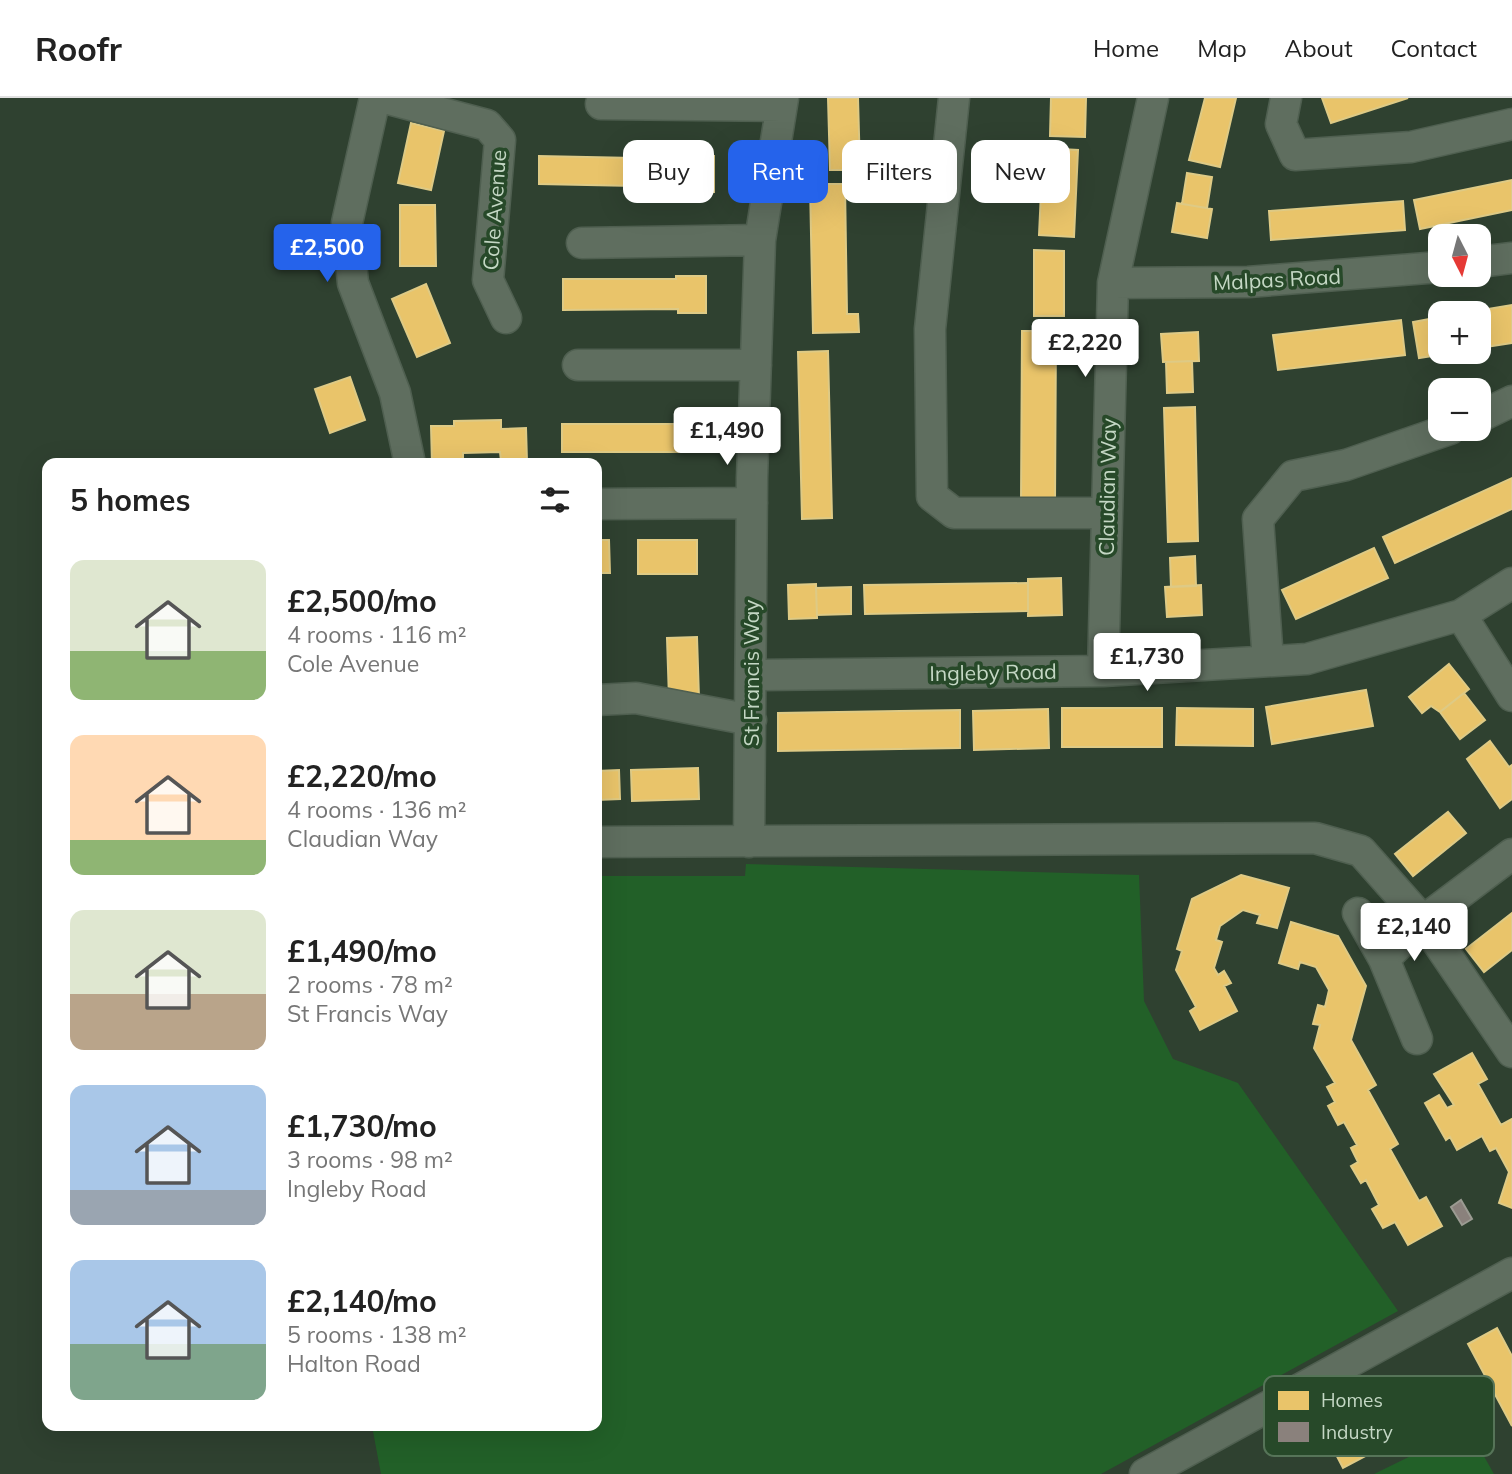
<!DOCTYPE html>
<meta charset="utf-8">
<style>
:root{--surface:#fff;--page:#f2f2f2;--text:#222;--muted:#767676;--line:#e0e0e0;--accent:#2563eb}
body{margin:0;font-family:Mulish,sans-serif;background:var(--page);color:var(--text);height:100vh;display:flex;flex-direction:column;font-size:26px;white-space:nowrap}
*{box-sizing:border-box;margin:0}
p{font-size:23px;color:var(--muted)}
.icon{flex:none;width:38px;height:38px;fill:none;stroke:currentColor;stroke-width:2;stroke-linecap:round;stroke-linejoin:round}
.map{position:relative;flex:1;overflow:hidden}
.sheet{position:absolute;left:42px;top:360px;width:560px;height:973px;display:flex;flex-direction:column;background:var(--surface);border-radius:14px;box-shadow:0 7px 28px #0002}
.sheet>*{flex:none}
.top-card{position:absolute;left:623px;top:42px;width:665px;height:63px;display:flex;gap:14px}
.needle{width:46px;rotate:174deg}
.buttons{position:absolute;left:1428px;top:126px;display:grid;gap:14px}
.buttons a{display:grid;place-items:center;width:63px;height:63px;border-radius:14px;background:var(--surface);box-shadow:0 7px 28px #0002;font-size:35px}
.price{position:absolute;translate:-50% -60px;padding:0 16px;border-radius:7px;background:#fff;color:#222;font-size:23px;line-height:46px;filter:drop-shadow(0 2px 4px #0008)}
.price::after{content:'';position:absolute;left:50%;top:42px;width:21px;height:16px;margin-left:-10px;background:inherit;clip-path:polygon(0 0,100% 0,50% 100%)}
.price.active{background:var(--accent);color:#fff}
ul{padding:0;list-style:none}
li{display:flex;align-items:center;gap:21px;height:175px;padding:0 28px}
li span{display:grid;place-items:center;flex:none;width:196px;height:140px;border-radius:14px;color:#555}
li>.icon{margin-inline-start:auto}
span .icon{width:84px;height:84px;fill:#fffc;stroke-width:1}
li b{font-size:30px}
h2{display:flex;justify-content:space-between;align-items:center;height:84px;padding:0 28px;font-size:30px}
.pill{padding:0 24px;border-radius:14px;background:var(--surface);box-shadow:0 7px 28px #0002;font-size:24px;line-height:63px}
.pill.active{background:var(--accent);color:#fff}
header{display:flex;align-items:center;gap:42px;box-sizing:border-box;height:98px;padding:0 35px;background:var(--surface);border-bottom:2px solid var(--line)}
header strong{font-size:33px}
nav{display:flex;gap:38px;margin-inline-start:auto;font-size:24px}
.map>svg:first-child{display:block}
</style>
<header>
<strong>Roofr</strong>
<nav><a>Home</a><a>Map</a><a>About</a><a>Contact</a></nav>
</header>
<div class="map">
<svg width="1512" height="1376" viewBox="0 0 1512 1376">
<rect width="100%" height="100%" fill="#2f4130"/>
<!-- green -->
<path fill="#226028" d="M746,766L1139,777L1144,903L1173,961L1238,985L1398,1213L1101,1376H381L372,1328H597V778H745Z
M1468,1330L1494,1376H1374Z"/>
<!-- homes -->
<path fill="#e9c46a" stroke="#deca85" stroke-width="2" d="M828,0H858L860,72H830Z
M1051,0H1086L1085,39L1050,38Z
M1205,0H1236L1220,69L1189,62Z
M1322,0H1408L1331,25Z
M411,25L444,33L431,92L398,85Z
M1043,50L1078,52L1074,139L1039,137Z
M685,57L714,58V94H684V89L539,86V58L684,61Z
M1187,75L1212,79L1207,110L1182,106Z
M1512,82V112L1420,131L1414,102Z
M810,86H845L847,216H858L859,234L813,235Z
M1403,103L1405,132L1271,142L1269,113Z
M1177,105L1212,111L1207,140L1172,134Z
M400,107H435L436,168H400Z
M1034,152L1064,153V218H1034Z
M676,178H706V215H678V211L563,212V181H676Z
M426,186L450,245L417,259L392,201Z
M1512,207V245L1479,250V215H1464Z
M1440,219V254H1457L1419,260L1413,224Z
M1401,222L1405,257L1278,272L1273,237Z
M1022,233H1056L1055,405H1021Z
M1198,234L1199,263L1163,264L1161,236Z
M828,253L832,420L802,421L798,254Z
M1192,263L1193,294L1167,295L1166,264Z
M350,279L365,322L330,335L315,291Z
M1195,309L1198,443L1168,444L1164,310Z
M501,322V331L526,330L527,363H501L500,354L463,355V365L432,366L431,328H454V323Z
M562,326H697V354H562Z
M1512,380V411L1395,465L1383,439Z
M597,442H609L610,475H597Z
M638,442H697V476H638Z
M1374,450L1388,480L1296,521L1282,492Z
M1195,458L1196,488L1171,489L1170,460Z
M1061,480L1062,517L1028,518V481Z
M1028,485V513L865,516L864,487Z
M816,486L817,520L789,521L788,487Z
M1201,487L1202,517L1167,519L1165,489Z
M851,489V516L817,517L816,490Z
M697,539L699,600L669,601L667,540Z
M1449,566L1469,591L1440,614L1431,608L1422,615L1409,599Z
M1366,592L1373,628L1272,646L1266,609Z
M1464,595L1485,622L1460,641L1440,614Z
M1062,610H1162V649H1062Z
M1177,610L1253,611V648L1176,647Z
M1048,611L1049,650L974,652L973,613Z
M960,612V650L778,653V615Z
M1490,643L1509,669L1512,667V701L1500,710L1467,661Z
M698,670L699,701L632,703L631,672Z
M619,672L620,701L597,702V673Z
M1448,714L1466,735L1413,778L1395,756Z
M1241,777L1289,790L1277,830L1257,825L1260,817L1243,812L1220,828L1216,842L1222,844L1214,870L1218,877L1224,873L1231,885L1224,888L1237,913L1200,932L1190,913L1196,909L1176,872L1182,853L1177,851L1192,801Z
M1512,815V852L1484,874L1466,851Z
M1291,824L1338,838L1366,888L1351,942L1376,987L1368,992L1398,1046L1390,1051L1419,1103L1426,1099L1442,1128L1408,1147L1395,1124L1383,1130L1372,1111L1379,1107L1366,1082L1361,1085L1351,1068L1358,1064L1351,1050L1357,1047L1344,1024L1338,1027L1328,1008L1335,1004L1327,989L1335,985L1314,950L1320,927L1313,926L1318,907L1325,909L1329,892L1316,869L1300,864L1298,871L1279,865Z
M1472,955L1487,981L1478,986L1501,1027L1512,1021V1110L1499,1105L1509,1074L1496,1050L1490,1053L1482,1038L1457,1052L1450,1039L1446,1042L1425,1005L1439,997L1447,1010L1454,1007L1434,976Z
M1497,1230L1512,1258V1328L1468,1246Z
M1425,1294L1439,1319L1343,1370L1330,1345Z"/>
<!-- industry -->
<path fill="#8a817c" stroke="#9b9b92" stroke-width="2" d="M1461,1102L1472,1121L1462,1127L1451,1109Z"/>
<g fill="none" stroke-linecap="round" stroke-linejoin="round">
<defs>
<path id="minor" d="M375,0L347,125L353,185L395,295L410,366
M385,0L487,27L500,42L488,182L506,220
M954,0L930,231L932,398L954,415H1106
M1286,0L1281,26L1295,57L1411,49L1512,26
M601,6L781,8
M582,145L760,142
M1479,164L1512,160
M1113,185L1248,184L1440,169
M578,267H756
M1479,319L1512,303
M597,406L752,405
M1461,517L1512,598
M1268,563L1258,421L1293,378L1346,367L1450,331
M1103,573L1113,185L1153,0
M752,577L1103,573L1307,561L1461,517L1512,485
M597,602L636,600L751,622
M597,744L1315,740L1361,753L1423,823L1512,954
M749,744L752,380L760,142L783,0
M1358,815L1384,861L1417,941
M1384,861L1423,823L1512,756
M1145,1376L1512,1175"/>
</defs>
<!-- minor casing -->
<use href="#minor" stroke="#4f5f50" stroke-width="33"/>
<!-- minor -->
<use href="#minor" stroke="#5f6e5f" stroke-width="30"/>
</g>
<g text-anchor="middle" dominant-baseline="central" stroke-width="7" stroke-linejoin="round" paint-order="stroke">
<!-- street labels -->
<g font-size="21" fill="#c4d7c4" stroke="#274929">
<text transform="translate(494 112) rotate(-86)">Cole Avenue</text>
<text transform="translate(1277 181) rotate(-3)">Malpas Road</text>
<text transform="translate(1107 389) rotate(-89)">Claudian Way</text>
<text transform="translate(993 574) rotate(-1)">Ingleby Road</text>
<text transform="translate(751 575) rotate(-90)">St Francis Way</text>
</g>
</g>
<!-- legend -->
<rect x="1264" y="1278" width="230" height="80" rx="10" fill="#274929" stroke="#567458" stroke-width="2"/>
<rect x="1278" y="1293" width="31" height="19" fill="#e9c46a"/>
<rect x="1278" y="1324" width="31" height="20" fill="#8a817c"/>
<g font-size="19" fill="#c4d7c4">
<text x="1321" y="1309">Homes</text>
<text x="1321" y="1341">Industry</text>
</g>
</svg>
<div class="buttons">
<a><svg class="needle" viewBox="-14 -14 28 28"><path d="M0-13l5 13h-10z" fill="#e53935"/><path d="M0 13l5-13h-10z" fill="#767676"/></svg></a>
<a>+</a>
<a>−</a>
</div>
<b class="price active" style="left:327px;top:186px">£2,500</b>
<b class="price" style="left:1085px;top:281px">£2,220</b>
<b class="price" style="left:727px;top:369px">£1,490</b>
<b class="price" style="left:1147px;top:595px">£1,730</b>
<b class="price" style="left:1414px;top:865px">£2,140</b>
<div class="top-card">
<a class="pill">Buy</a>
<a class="pill active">Rent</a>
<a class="pill">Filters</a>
<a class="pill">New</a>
</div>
<section class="sheet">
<h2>5 homes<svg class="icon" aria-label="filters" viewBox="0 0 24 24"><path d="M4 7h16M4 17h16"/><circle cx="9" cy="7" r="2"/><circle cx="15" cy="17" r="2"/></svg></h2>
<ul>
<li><span style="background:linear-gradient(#dfe7d0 65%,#8fb573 0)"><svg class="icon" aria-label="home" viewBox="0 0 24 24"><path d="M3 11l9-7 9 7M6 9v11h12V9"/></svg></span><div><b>£2,500/mo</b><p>4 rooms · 116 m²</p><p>Cole Avenue</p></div></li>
<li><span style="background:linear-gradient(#ffd9b3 75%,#8fb573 0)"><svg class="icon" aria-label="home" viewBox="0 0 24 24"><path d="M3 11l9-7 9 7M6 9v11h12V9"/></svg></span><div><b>£2,220/mo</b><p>4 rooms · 136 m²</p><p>Claudian Way</p></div></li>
<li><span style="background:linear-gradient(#dfe7d0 60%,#b9a48a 0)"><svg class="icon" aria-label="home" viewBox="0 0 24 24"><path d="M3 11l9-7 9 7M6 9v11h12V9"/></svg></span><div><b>£1,490/mo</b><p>2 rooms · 78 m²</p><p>St Francis Way</p></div></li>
<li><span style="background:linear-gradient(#a9c7e8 75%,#9aa5b1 0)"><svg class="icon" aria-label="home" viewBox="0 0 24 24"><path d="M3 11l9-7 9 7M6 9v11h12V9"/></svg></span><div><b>£1,730/mo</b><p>3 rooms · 98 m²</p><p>Ingleby Road</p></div></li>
<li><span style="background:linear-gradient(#a9c7e8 60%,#7fa58c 0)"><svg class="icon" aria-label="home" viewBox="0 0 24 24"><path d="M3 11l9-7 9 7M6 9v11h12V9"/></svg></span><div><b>£2,140/mo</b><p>5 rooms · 138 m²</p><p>Halton Road</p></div></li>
</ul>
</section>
</div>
